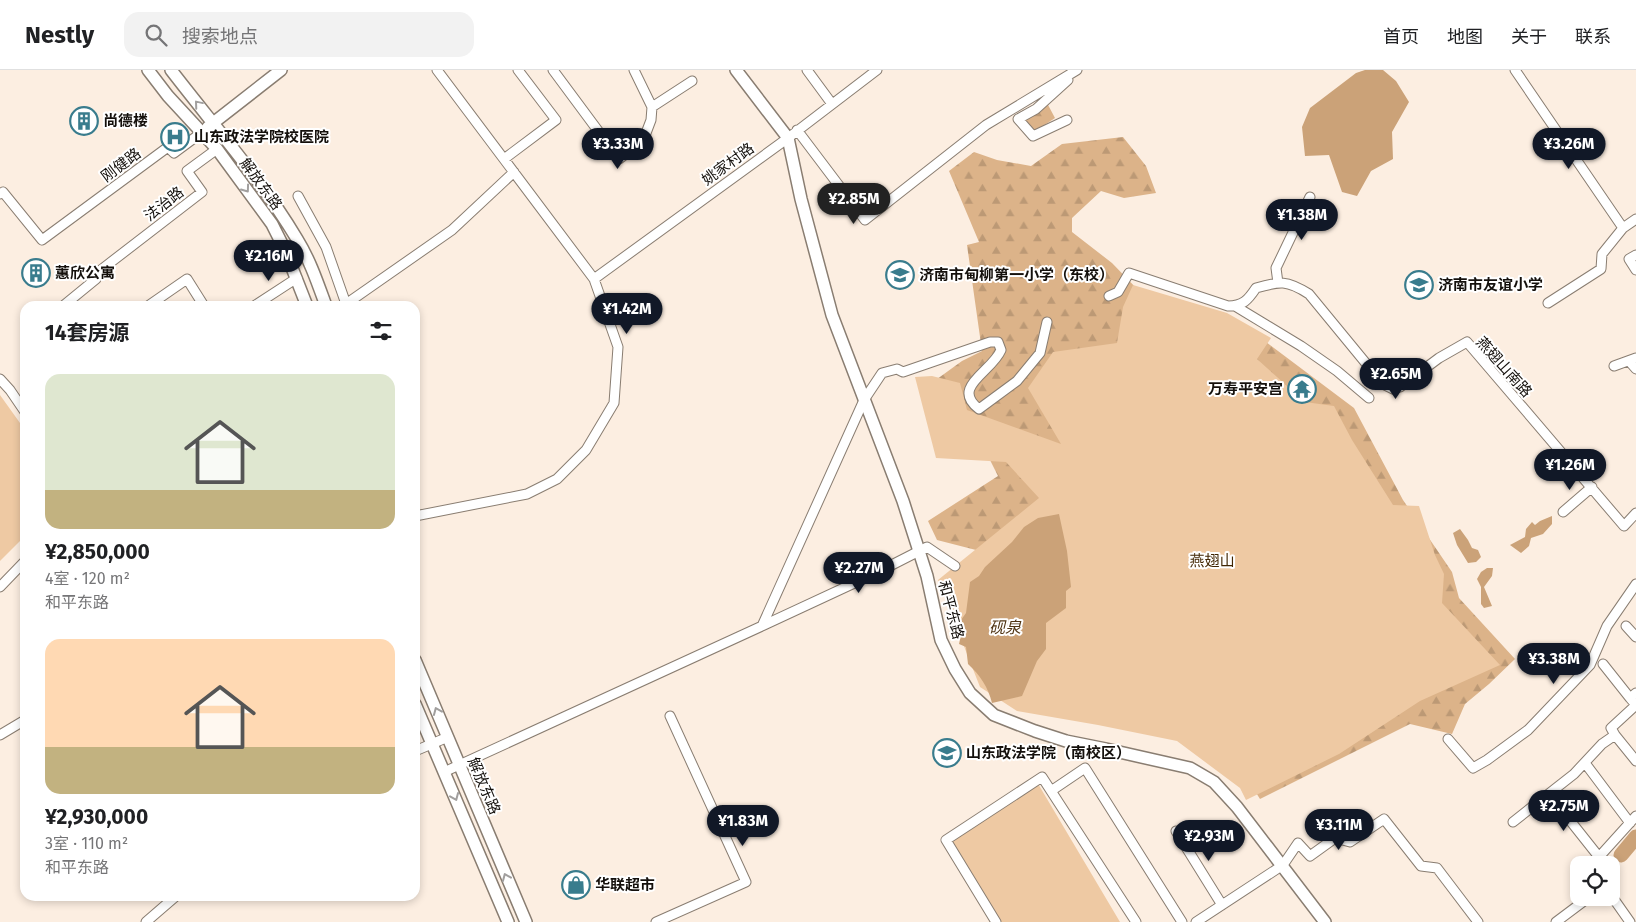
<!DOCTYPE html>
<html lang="zh">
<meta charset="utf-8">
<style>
:root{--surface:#fff;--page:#f2f2f2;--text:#202124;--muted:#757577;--line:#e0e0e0;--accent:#111827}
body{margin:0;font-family:"Fira Sans","Noto Sans SC",sans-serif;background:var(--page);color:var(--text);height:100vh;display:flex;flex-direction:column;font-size:19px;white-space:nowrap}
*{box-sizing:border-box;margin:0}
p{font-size:16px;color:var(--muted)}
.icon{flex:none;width:28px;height:28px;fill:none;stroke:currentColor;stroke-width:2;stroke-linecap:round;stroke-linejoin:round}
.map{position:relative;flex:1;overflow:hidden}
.drawer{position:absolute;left:20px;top:231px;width:400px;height:600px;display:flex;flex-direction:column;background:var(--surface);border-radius:15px;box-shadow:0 2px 8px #0003}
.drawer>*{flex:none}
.fabs{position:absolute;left:1570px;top:786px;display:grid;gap:10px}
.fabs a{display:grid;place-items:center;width:50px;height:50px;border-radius:10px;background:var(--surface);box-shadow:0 2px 8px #0003;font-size:25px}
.price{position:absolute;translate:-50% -42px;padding:0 11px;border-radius:18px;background:var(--accent);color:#fff;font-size:16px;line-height:32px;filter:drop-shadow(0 1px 2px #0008)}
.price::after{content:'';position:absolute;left:50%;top:30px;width:15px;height:11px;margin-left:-8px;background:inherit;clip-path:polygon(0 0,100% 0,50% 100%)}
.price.on{background:#222;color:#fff}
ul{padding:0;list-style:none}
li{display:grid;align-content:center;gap:10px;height:265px;padding:0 25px}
li span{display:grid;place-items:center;height:155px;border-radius:15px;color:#555}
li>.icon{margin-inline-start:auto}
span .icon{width:90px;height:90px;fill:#fffc;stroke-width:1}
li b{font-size:21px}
h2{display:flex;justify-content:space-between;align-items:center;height:60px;padding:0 25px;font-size:21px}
header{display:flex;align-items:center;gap:30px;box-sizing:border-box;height:70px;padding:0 25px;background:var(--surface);border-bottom:1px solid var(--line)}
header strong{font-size:24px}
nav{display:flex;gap:28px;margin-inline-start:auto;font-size:18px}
.search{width:350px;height:45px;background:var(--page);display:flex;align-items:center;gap:12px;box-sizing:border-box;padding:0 18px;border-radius:15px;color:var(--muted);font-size:19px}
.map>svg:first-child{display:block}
</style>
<header>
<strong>Nestly</strong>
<div class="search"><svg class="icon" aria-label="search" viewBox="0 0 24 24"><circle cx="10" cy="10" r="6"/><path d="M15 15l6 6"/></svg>搜索地点</div>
<nav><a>首页</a><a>地图</a><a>关于</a><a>联系</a></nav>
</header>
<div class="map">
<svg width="1636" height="852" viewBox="0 0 1636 852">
<defs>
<pattern id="forest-firs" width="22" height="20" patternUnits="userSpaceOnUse" patternTransform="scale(1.25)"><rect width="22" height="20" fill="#dcb389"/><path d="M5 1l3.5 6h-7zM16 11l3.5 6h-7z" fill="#bc9975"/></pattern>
</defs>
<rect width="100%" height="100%" fill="#fceee1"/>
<!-- forest -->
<path fill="url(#forest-firs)" d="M1047,33L1055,48L1034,62L1023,48Z
M1123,67L1146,96L1156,123L1124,128L1101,121L1072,148V162L1112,193L1141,223L1262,269L1354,338L1403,430L1452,502L1459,528L1515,589L1489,614L1465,634L1452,664L1410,654L1260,729L1216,660L976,480L937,470L928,451L998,406L986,382L926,317L962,291L982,281L967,175L979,172L949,101L974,82L997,90L1031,96L1062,74Z"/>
<!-- green -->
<path fill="#eec9a3" d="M1133,215L1227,243L1271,268L1257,289L1305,332L1334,336L1352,370L1393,435L1419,436L1435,485L1444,504L1442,533L1500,595L1420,631L1339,684L1246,730L1240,718L1177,671L1098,655L1017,641L980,617L938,510L1039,428L1006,392L936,388L915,307L932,306L960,313L967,340L1061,374L1028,318L1053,282L1117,273L1123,237Z
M0,325L25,360V466L0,491Z
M1034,707L1120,852H990L943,769Z"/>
<!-- water -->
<path fill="#cba278" d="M1365,0H1383L1396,11L1409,32L1392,62L1393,89L1371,101L1357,126L1342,122L1329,85L1305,86L1302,57L1310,38L1356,3Z
M1059,444L1067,481L1071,517L1066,521V538L1046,553V579L1037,591L1022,626L992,633C988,617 980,605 968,594L966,577L959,574L963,556L961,550L966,543L970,512L979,506L985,497L1012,472L1024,457L1038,448Z
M1552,446V454L1543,464L1531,468L1529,476L1521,483L1510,475L1525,467L1526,459L1532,452L1535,455L1540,451Z
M1460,459L1468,470L1472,478L1478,480L1481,487L1476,492L1468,493L1457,475L1453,463Z
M1487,498H1493L1492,506L1484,517L1492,536L1484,538L1481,534V517L1477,509L1481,502Z"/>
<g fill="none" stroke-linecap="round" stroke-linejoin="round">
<!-- river -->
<path stroke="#cba278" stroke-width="15" d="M1621,785L1636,767"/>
<defs>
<path id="minor" d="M553,0L619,89L643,71L651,50L652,37L692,11
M634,0L652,37
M807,0L832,34
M1515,0L1623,158L1636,149
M1067,50L1033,66L1018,49L1036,39L1068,10
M797,60L865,150L986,55L1077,0
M504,89L556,50L518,0
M0,124L3,122L42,170L168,77L174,83L201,63
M298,126L326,177L346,234
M1636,185L1629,189L1636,200
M93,206L202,122L187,101L217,79
M594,209L788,68L877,0
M1278,213L1276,198L1310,127
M1109,226L1118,222L1129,203L1228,236C1243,236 1248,230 1256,218C1280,211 1287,210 1309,224L1383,314L1393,319L1400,317L1439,288L1467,272L1624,456L1636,443
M1548,233L1601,199L1602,184L1623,158
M63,236L96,209
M148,236L187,209L204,236
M254,236L297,208
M346,236V234L452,160L514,102
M1235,236L1301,276L1337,301L1369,328
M1629,291L1636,299
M1614,296L1636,288
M0,309L10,320L25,342
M1563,442L1592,417
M415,446L527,424L557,409L586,380L614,333L618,277L594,209L437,0
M0,517L25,491
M762,556L876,503L927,477L955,496
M1626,556L1636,567
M1603,594L1630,628
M0,665L25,650
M1615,665L1636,691
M1448,669L1473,698L1487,690L1528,660L1590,595L1607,556L1636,514
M415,681L448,667
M1585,693L1630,753
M444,702L762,556L864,330L882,303L897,299L903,302L990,272H998L1001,280C992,302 950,317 979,339L1017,311L1040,283L1047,252
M1051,721L1085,698L1182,852
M1549,724L1599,787L1598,795
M1513,752L1574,704L1602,674L1615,665L1611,658L1636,635L1630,628L1636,623
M1176,761L1222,835
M1599,787L1636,746
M1611,825L1630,852
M146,852L176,826
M656,852L746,812L670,646
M996,852L946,770L1042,707L1136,852
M1196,852L1283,795L1298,773L1310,786L1335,768L1350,772L1384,749L1421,796L1437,798L1478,852
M1556,852L1588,828"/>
<path id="major" d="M148,0L168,26L217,79L272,154L285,180L307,236
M171,0C214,56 261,109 297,169C310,190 318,214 326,236
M736,0L788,68L801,129L832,245L903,431L927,506L941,570L955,599L970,623L994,645L1035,661L1066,671L1106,679L1190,698L1214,712L1237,737L1325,852
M208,57L281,0
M415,590L526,852
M415,634L508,852"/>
</defs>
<!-- minor casing -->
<use href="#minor" stroke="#897d71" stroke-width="11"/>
<!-- major casing -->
<use href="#major" stroke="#897d71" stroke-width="14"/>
<!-- minor -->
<use href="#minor" stroke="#fff" stroke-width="9"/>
<!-- major -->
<use href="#major" stroke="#fff" stroke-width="11"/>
</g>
<!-- one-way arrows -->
<defs><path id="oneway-chevron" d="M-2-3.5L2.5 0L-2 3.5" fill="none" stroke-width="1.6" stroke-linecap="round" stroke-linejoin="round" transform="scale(1.25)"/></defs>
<g stroke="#a19f9e">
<use href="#oneway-chevron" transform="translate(198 34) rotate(-130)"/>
<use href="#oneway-chevron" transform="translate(246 119) rotate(54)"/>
<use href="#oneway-chevron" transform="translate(437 641) rotate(-113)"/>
<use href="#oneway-chevron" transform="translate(455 727) rotate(67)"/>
<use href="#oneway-chevron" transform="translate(506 807) rotate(-113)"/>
</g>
<!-- icons -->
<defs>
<symbol id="building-ring" viewBox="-11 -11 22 22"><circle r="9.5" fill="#fff" stroke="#397c8d" stroke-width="1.5"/><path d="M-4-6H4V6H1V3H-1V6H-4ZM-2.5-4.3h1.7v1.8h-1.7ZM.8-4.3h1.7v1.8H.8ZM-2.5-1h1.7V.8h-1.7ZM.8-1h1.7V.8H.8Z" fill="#397c8d"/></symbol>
<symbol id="hospital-ring" viewBox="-11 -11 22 22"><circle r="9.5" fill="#fff" stroke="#397c8d" stroke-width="1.5"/><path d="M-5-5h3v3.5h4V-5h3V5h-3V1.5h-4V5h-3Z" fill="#397c8d"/></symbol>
<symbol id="school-ring" viewBox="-11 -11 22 22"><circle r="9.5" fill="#fff" stroke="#397c8d" stroke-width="1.5"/><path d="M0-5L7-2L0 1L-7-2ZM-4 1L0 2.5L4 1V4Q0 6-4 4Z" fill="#397c8d"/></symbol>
<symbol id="temple-ring" viewBox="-11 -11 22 22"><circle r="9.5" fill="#fff" stroke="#397c8d" stroke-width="1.5"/><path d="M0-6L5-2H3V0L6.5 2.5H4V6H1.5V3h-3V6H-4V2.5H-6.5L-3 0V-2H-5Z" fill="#397c8d"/></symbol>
<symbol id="university-ring" viewBox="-11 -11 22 22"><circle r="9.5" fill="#fff" stroke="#397c8d" stroke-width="1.5"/><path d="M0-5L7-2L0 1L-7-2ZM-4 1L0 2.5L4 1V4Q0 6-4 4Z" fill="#397c8d"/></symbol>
<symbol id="shop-ring" viewBox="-11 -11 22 22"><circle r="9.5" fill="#fff" stroke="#397c8d" stroke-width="1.5"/><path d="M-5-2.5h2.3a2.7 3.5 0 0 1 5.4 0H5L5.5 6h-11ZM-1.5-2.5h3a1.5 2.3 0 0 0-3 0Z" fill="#397c8d"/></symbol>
</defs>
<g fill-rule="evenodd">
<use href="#building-ring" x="68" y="35" width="32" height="32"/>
<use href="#hospital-ring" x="159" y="51" width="32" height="32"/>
<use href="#building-ring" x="20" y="187" width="32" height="32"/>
<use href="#school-ring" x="884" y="189" width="32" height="32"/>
<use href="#school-ring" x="1403" y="199" width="32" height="32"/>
<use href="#temple-ring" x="1286" y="303" width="32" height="32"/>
<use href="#university-ring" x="931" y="667" width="32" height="32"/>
<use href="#shop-ring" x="560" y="799" width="32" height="32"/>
</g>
<g text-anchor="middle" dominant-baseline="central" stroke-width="4" stroke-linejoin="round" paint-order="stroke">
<!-- poi labels -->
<g font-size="15" font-weight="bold" fill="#14100c" stroke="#fff" text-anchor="start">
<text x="103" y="51">尚德楼</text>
<text x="194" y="67">山东政法学院校医院</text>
<text x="55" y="203">蕙欣公寓</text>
<text x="919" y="205">济南市甸柳第一小学（东校）</text>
<text x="1438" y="215">济南市友谊小学</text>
<text x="1283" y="319" text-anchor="end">万寿平安宫</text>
<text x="966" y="683">山东政法学院（南校区）</text>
<text x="595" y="815">华联超市</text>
</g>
<!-- street labels -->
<g font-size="15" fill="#14100c" stroke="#fff">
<text transform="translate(728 94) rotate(-36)">姚家村路</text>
<text transform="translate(121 95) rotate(-37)">刚健路</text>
<text transform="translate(261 114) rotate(54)">解放东路</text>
<text transform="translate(164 134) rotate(-38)">法治路</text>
<text transform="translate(1504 297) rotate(48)">燕翅山南路</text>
<text transform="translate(951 540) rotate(75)">和平东路</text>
<text transform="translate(484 716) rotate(67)">解放东路</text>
</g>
<!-- park labels -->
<g font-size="15" fill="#412603" stroke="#fff">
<text x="1212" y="491">燕翅山</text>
</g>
<!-- water labels -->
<g font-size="16" font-style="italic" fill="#503413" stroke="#fff">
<text x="1005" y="557">砚泉</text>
</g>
</g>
</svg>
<div class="fabs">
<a><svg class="icon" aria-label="locate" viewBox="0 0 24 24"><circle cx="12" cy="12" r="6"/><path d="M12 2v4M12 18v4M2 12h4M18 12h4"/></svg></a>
</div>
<b class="price" style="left:618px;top:100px">¥3.33M</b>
<b class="price" style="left:1569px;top:100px">¥3.26M</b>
<b class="price on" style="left:854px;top:155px">¥2.85M</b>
<b class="price" style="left:1302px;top:171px">¥1.38M</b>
<b class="price" style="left:269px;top:212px">¥2.16M</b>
<b class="price" style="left:627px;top:265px">¥1.42M</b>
<b class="price" style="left:1396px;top:330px">¥2.65M</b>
<b class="price" style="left:1570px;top:421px">¥1.26M</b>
<b class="price" style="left:859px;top:524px">¥2.27M</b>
<b class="price" style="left:1554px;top:615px">¥3.38M</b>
<b class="price" style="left:1564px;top:762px">¥2.75M</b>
<b class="price" style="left:743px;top:777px">¥1.83M</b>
<b class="price" style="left:1339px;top:781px">¥3.11M</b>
<b class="price" style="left:1209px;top:792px">¥2.93M</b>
<section class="drawer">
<h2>14套房源<svg class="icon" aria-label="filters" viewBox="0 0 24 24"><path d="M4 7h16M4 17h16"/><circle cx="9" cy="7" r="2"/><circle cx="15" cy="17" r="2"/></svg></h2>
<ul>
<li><span style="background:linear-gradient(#dfe7d0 75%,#c2b280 0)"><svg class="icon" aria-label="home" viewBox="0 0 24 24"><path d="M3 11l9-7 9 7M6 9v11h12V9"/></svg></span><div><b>¥2,850,000</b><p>4室 · 120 m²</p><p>和平东路</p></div></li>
<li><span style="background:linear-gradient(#ffd9b3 70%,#c2b280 0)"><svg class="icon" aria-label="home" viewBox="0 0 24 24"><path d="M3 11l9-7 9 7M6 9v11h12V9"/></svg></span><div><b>¥2,930,000</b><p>3室 · 110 m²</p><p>和平东路</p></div></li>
</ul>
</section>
</div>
